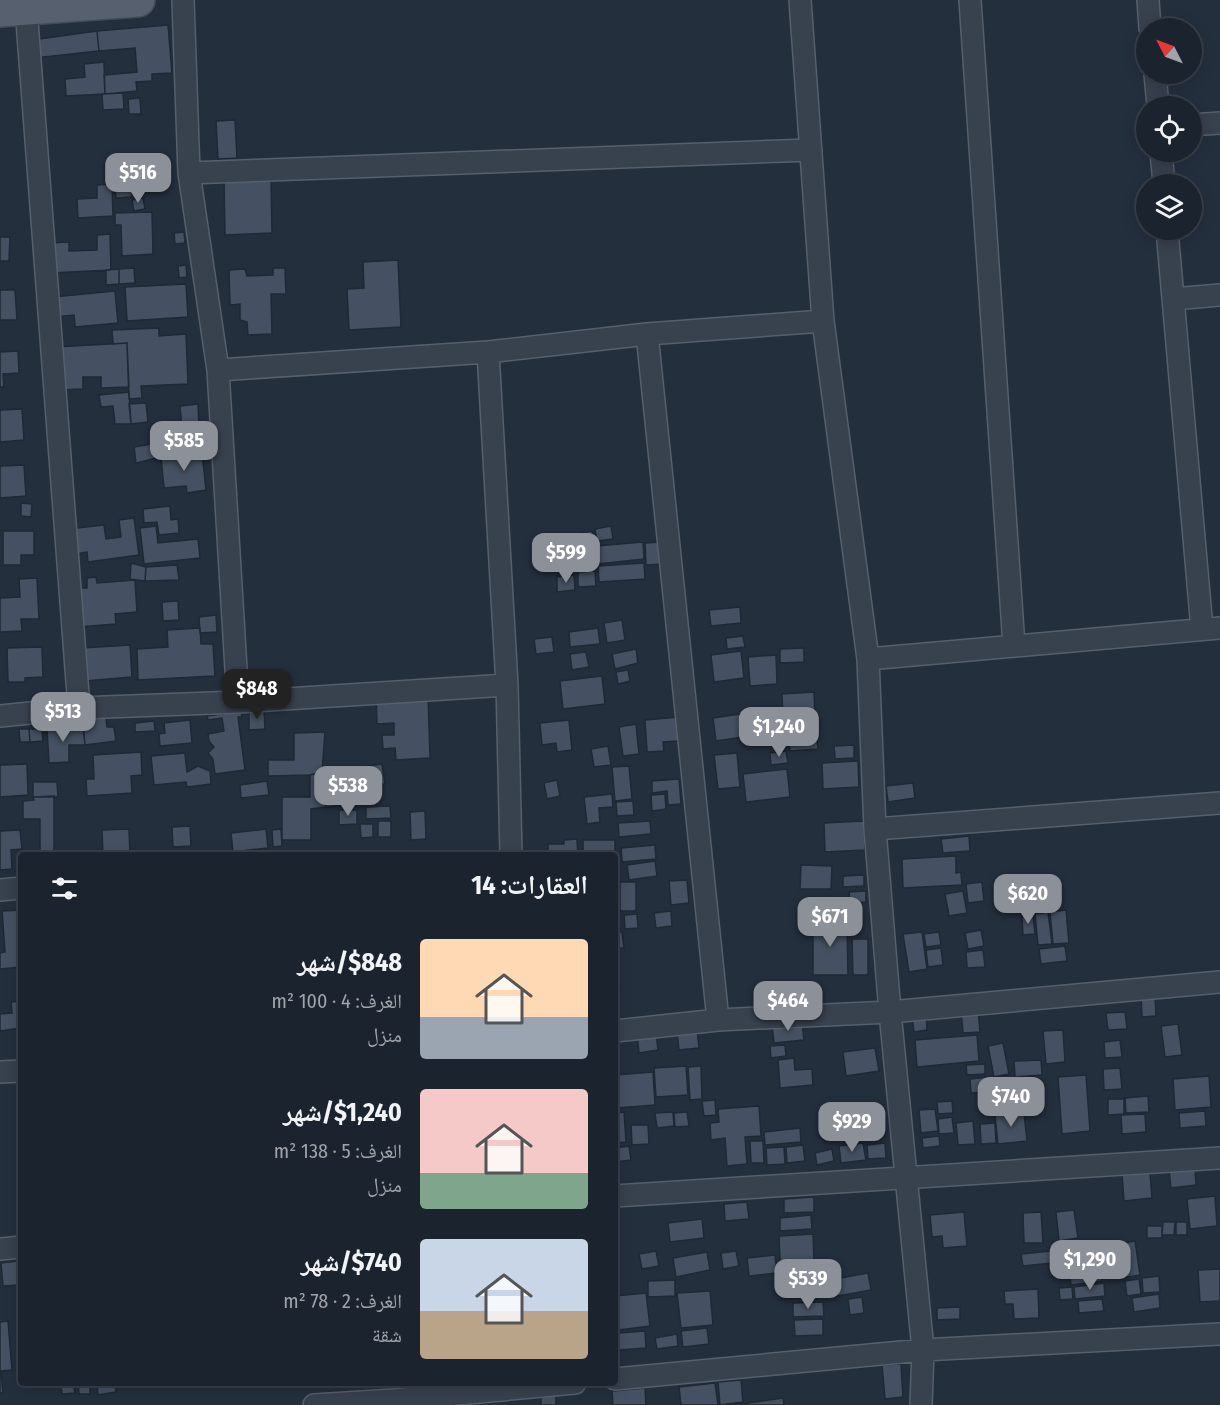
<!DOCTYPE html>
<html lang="ar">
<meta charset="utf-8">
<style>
:root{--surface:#1b232e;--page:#242b36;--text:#f1f3f6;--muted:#a0a4aa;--line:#39404a;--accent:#8c9099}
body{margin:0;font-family:"Fira Sans Condensed","Noto Naskh Arabic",sans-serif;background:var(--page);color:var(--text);direction:rtl;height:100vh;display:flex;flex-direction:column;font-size:22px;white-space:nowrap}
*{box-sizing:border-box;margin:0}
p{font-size:20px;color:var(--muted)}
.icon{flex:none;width:33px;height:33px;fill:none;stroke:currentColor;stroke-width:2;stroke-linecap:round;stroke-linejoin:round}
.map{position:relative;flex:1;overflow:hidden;direction:ltr}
.side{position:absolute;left:18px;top:852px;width:600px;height:534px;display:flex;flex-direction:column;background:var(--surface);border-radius:6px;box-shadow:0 3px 15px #0003,0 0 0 2px var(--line);direction:rtl}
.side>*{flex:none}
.needle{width:39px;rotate:312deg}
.controls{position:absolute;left:1136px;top:18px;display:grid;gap:12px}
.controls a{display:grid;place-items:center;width:66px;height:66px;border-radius:50%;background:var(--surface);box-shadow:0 3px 15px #0003,0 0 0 2px var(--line);font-size:30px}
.price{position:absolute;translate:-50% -51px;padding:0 14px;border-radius:12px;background:var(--accent);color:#fff;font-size:20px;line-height:39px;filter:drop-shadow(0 2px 3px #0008)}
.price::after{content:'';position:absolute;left:50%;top:36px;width:18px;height:14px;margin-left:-9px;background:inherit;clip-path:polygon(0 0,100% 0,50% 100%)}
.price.current{background:#222;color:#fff}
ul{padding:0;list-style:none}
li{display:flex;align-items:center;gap:18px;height:150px;padding:0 30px}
li span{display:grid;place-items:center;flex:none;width:168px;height:120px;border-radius:6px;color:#555}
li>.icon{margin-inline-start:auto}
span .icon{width:72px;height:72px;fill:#fffc;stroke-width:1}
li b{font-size:26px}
h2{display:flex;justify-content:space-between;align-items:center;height:72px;padding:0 30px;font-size:26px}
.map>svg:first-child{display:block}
</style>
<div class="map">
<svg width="1220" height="1405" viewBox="0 0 1220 1405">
<rect width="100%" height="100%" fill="#242f3e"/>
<!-- building -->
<path fill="#455162" stroke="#1f2835" stroke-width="1.5" d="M168,25L172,73L152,74V81L136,82L137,91L105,94L104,75L137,72L135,48L99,51L97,31Z
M97,31L99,51L34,58L32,40Z
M104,62L105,94L66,96L65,79L85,77L84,64Z
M123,93L124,109L103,110L102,94Z
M140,98L141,114H129L128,99Z
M235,120L237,158L218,159L216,121Z
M115,156L128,157L127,170H114Z
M271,177L272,233L225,235L224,179Z
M112,184L113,216L78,218L77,199L97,198V185Z
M131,184L132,197L116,198L115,185Z
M143,198L145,209L134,211L132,200Z
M152,212L153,254L122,256L121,225H115V213Z
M184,232L185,243L175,244L174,233Z
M110,234L111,270L50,273L49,243L69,242V251L97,250V235Z
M0,237H10L9,261H0Z
M398,260L401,327L349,330L347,289L364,288L363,262Z
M186,265L187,277L179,278L178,266Z
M134,268L135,283L119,284V269Z
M273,268H285L286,294H271L272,334L248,335L247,322L240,320V304L230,305L229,270L245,269L247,276L273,275Z
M119,269V284L106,285V270Z
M186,284L188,317L127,321L125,287Z
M0,290H15L17,320H0Z
M115,291L118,323L75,327L74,315L55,317L53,297Z
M159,328V336L186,334L188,384L141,386L142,398L129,399L127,343L113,344L112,330Z
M127,343L129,387L101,388V377H83V389L57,390L55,347Z
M18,351L19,373L3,374L4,387H0V352Z
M129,392L131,424H115L113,406L101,407L99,395Z
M146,403L148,422L131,424L129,404Z
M198,404L199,427L182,429L180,406Z
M22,409L24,440L0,442V410Z
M158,443L161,457L136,463L134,447Z
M202,452L206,490L187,493L186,486L164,488L161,457Z
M24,465L26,496L0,498V466Z
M21,503L32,504L31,517L21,516Z
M170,506L171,520L178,519L179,533L159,535L157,522L144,523L143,509Z
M134,518L139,555L88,562L87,552L72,555L68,529L104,525L106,539L121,537L119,520Z
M156,526L158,543L198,539L200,558L144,564L140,528Z
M611,526L613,539L597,541L595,529Z
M3,531H34V555H21V565H3Z
M592,531L594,545L582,546L580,533Z
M643,542L644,559L597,564L596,546Z
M662,542L663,564L646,565L645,543Z
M594,549L595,561L580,563L579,550Z
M131,563L146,567L145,581L130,579Z
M644,563L645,579L599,582L598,566Z
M177,565L179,580L145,581L146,567Z
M595,571L596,586L578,587V572Z
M574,575L575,590L557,592V577Z
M96,577L97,583L135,580L137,612L115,614L116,624L78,627L75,588H87V578Z
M37,578L39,619H21L22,631L0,632V598L20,597L19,579Z
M178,601L179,620L163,621L162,602Z
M740,607L741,623L711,626L709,610Z
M216,615L217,632L200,633L199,617Z
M622,620L625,640L607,643L604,623Z
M200,628L201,644H213L215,676L138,680L137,649L168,647L167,630Z
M598,628L600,644L570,647L569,632Z
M743,636L745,647L727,649L726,638Z
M552,637L554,652L536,654L534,639Z
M130,645L132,677L84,681L82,648Z
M42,647L43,677L25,678V682H8L7,648Z
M804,648V662L780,663V649Z
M636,649L638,663L615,669L612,654Z
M741,651L744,678L714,682L711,655Z
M586,652L589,667L572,670L570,654Z
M776,655L777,684L750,686L748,657Z
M628,670L630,681L618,684L616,672Z
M602,676L605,704L563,709L560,681Z
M814,692L815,717L783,719L782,694Z
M428,694L430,758L396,760L395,748L383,749L382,735H394V723L377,724L376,696Z
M105,710L107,727H114L116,741L85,745L82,713Z
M264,710L265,729L249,730V711Z
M241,711L242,717H238L245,770L215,774L213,759L208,753L214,747L209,741L208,734L224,731L222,718L208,720L207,716Z
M747,713L750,736L716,741L713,718Z
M678,717L679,741L663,742L664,751L647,752L645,720Z
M190,720L192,743L160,746L159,734L165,733L164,723Z
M569,720L572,750L557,752L556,743L542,745L540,723Z
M154,721L155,731L135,732V723Z
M636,724L639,754L623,756L619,727Z
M83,727L85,745H69V762L49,763L47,729Z
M19,729H29L30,742H20Z
M29,729H42L43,741L30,742Z
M816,729L818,749L790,751L788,732Z
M325,732L322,772L310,775L268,776V760H294V733Z
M854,745V758L835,759L834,746Z
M608,746L611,765L594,767L591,749Z
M786,751L788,763L771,765L770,753Z
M141,752L142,775L131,776L132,793L87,796L86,779H94L93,755Z
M185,753L187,772L198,766L210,771L211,784L187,787L186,782L154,785L151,756Z
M737,753L740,787L718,789L714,755Z
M858,761L859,787L823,789L822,763Z
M27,764L28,795L0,797V765Z
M382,764L385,784L361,787L363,803L326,807L322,772Z
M629,766L632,799L615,801L612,767Z
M787,769L790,797L746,802L743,774Z
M322,772L326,807L311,809V840H282V797H310V775Z
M679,779L681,804L668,805L667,791L652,793V781Z
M557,780L560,796L547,799L544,783Z
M267,781L269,795L241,798L240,785Z
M33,782H57L58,797H33Z
M913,783L915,798L888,802L886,786Z
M612,794L613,807L599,808L600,822L587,824L584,797Z
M665,794L666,809L652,811L651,795Z
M54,796V855H40V819H23V801L34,800L33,797Z
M633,801L634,815L617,816L616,802Z
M390,806L391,818L366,819V807Z
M339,810H357V824L339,825Z
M425,811L426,839L411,840L410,812Z
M378,821H391V837H378Z
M650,821L651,834L619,837L618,823Z
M864,821L865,850L825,852L824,823Z
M360,824H373V837L361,838Z
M190,826L191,846L173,847L172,827Z
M129,829L130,855H103L102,830Z
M266,829L268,848L233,852L231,833Z
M281,829L282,846L273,847L272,830Z
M20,830L22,849L11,850L12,869L0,870V831Z
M969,836L970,851L943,853L941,839Z
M577,839L578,855H548V844H564V840Z
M583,840H615V876V855H583Z
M655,845L656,859L622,862L621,848Z
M956,856V873L961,872L962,885L903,888L902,859Z
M655,861L657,876L629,880L627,865Z
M801,865L832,866L831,889H800Z
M864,875V886L843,887V876Z
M687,880L689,903L671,905L669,881Z
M1035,881L1036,893L1021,894L1020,882Z
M620,882H636V911H620Z
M982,882L984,901L968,903L966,884Z
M866,891V902L850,903L849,892Z
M963,891L967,913L949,916L945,894Z
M21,910V967L0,969V953L5,952L2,911Z
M1066,910L1069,943L1053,944L1050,912Z
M671,911L672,926L656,928L654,913Z
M1048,912L1052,944L1038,945L1035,914Z
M637,914L638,928L625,929L624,915Z
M1033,915L1035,934L1023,935L1022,916Z
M847,921L848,975H813V922Z
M981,930L984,946L968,949L965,933Z
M615,932H622L624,948H615Z
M922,932L927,969L909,972L903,934Z
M939,932L941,945L926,947L924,934Z
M852,939H868V975H853Z
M1065,946L1067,961L1041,964L1039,949Z
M941,948L943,965L928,967L926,950Z
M983,950L985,967L967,968L966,952Z
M615,951L620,991L615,992Z
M1155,995L1156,1016L1142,1017L1141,996Z
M21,1001V1028L0,1031V1014L12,1013L11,1002Z
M978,1008L980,1032L963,1033L961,1010Z
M1125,1012L1127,1029L1108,1030L1106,1013Z
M926,1013L927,1030L914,1032L912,1015Z
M802,1022L804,1040L774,1043L772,1025Z
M1178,1024L1182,1055L1165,1057L1161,1026Z
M697,1030L699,1048L679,1050L677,1031Z
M1063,1030L1065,1062L1046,1064L1043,1031Z
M656,1032L658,1050L639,1053L637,1034Z
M977,1035L979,1061L917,1067L915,1040Z
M1120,1040L1122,1057L1105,1058L1104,1042Z
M1003,1043L1009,1074L994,1077L988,1046Z
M785,1045L786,1056L771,1058L770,1046Z
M875,1048L879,1071L846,1076L843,1052Z
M794,1058L795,1070L812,1069L813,1085L780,1088L778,1060Z
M1041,1060L1042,1075L1015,1077L1014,1061Z
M985,1064V1074L967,1075L966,1065Z
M686,1066L688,1095L656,1097L654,1068Z
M701,1066L702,1099L690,1100L688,1067Z
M1120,1068L1122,1089L1104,1090L1103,1069Z
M653,1072L655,1105L617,1108L615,1075Z
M1086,1075L1090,1131L1062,1134L1058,1077Z
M1209,1076L1211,1107L1175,1110L1173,1079Z
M987,1077L988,1092L971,1093L970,1079Z
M1023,1080V1109L994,1110L993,1081Z
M1148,1096L1149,1112L1126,1113L1125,1098Z
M1108,1099H1124V1114L1108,1115Z
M715,1100L716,1115L704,1116L702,1101Z
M952,1101L953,1113L938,1114L937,1102Z
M759,1106L761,1136L745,1137L747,1164L727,1166L725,1138L711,1140L710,1123L719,1122L718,1109Z
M935,1109L938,1131L921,1133L919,1110Z
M1205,1111L1206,1126L1180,1128L1179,1113Z
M624,1112L626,1142L615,1143V1113Z
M673,1112L674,1126L657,1128L655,1113Z
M687,1112L689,1126L675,1127L674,1113Z
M880,1112L881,1138L855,1140L853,1113Z
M843,1113L845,1134L823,1136L821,1115Z
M1024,1113L1027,1141L998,1144L995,1115Z
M1145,1114L1146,1132L1122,1134L1121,1115Z
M952,1117L954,1133L939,1134L938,1119Z
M973,1121L975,1144L958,1145L956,1123Z
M995,1123L996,1143L981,1144L980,1124Z
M631,1125H648L649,1144L632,1145Z
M800,1128L801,1142L765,1145L764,1132Z
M939,1136L940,1146L923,1148L922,1138Z
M750,1141H763L764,1163H751Z
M863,1143L866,1160L841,1163L839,1146Z
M885,1143L886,1158L868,1159L867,1145Z
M803,1145L805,1161L787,1163L786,1147Z
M629,1146L631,1160L615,1162V1148Z
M784,1147L785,1164L767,1165L766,1148Z
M832,1149L834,1161L817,1165L815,1153Z
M1195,1167L1196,1185L1171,1188L1169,1170Z
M1150,1173L1152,1198L1124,1201L1122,1175Z
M1215,1196L1217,1226L1190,1229L1187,1199Z
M814,1197V1212L784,1213V1199Z
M747,1202L749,1219L725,1221L724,1204Z
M1074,1210L1078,1238L1059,1241L1056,1212Z
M964,1212L967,1246L943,1248L942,1236L932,1237L930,1215Z
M1041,1212L1043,1243H1024L1023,1213Z
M811,1215L812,1229L780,1231V1218Z
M702,1219L704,1238L670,1242L668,1223Z
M1163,1222H1175L1174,1235H1162Z
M1176,1222H1187V1235H1176Z
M1147,1226H1162V1238H1147Z
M813,1234L814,1260L780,1261L779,1236Z
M1135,1241L1140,1275L1122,1278L1118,1244Z
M1115,1244L1116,1260L1104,1261L1102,1245Z
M1099,1246L1100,1261L1069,1264L1067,1249Z
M656,1251L659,1266L642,1269L639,1254Z
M736,1251L739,1266L723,1269L721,1253Z
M1051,1251L1052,1263L1023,1266L1021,1254Z
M707,1252L710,1270L676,1277L673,1258Z
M775,1255L777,1273L749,1276L747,1258Z
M18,1261L20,1285L3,1286L1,1263Z
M835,1262L836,1274L820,1276L818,1264Z
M1100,1264L1102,1281L1071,1285L1069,1268Z
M812,1268L815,1297L782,1299L780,1270Z
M1220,1269V1301L1200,1302L1198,1270Z
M868,1273L871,1290L838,1296L835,1279Z
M1159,1276L1160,1292L1143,1293L1142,1278Z
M1139,1279L1141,1294L1127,1296L1125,1281Z
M675,1280V1296L648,1297V1281Z
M1104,1283L1105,1296L1075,1299L1074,1287Z
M1072,1287L1073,1299L1060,1300L1059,1288Z
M1038,1289L1039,1318L1014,1319L1013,1304H1005L1004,1291Z
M710,1291L713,1325L681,1328L677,1293Z
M646,1293L650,1326L619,1330L615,1296Z
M1159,1294L1160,1308L1134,1312L1132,1298Z
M862,1297L864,1313L850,1315L848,1299Z
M1102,1299L1104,1311L1079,1313L1078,1301Z
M823,1302L824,1316L793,1317V1303Z
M960,1307V1319L937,1320V1308Z
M823,1319V1335L795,1336L794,1320Z
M8,1321L12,1370L1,1371L3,1393H0V1322Z
M707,1328L709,1344L683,1347L681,1331Z
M645,1331L646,1348L619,1350L618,1333Z
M677,1334L678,1346L657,1349L655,1338Z
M901,1364L903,1397L885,1399L882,1365Z
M741,1380L743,1402L720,1405L718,1382Z
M78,1383H90V1394H79Z
M97,1383H115L116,1392L98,1395Z
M715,1383L718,1405H681L679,1387Z
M73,1384L75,1393L62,1394L61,1386Z
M645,1388L646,1405H613L612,1391Z
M541,1395H556V1405H541Z
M783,1398L784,1405H735Z"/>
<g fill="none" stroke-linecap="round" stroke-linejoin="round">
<defs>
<path id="street" d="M183,0L189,173L218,370L238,702
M800,0L823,321L868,659L875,829L890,1012L923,1350L921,1405
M970,0L1014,646
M1148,0L1150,28
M26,8L79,708
M1155,74L1158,106
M1191,125L1220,123
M1161,152L1164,184
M189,173L811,150
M1167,230L1202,629
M1173,299L1220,295
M647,334L718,1020
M218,370L488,352
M868,659L1220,628
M0,716L79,708L238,702L507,685
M875,829L1220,803
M511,855L507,685L488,352L647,334L823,321
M0,890L21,888
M615,1031L718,1020L890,1012L1220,982
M0,1072L21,1071
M615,1196L1220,1158
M0,1249L21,1247
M615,1379L923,1350L1220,1334
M314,1405L394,1400L575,1383"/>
<path id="primary" d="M0,10L138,0"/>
</defs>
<!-- street casing -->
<use href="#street" stroke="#565f6c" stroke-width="24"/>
<!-- primary casing -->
<use href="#primary" stroke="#414a57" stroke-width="36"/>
<!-- street -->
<use href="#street" stroke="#38414e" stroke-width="21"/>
<!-- primary -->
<use href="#primary" stroke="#56606e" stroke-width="33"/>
</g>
</svg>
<div class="controls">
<a><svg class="needle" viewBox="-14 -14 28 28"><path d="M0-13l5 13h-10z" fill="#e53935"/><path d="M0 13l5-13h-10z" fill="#a0a4aa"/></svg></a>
<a><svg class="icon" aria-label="locate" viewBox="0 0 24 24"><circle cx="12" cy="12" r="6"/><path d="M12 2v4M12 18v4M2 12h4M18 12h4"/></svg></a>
<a><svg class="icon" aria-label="layers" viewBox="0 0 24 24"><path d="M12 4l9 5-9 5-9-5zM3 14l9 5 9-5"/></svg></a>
</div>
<b class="price" style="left:138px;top:204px">$516</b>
<b class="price" style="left:184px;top:472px">$585</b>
<b class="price" style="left:566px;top:584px">$599</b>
<b class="price current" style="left:257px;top:720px">$848</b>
<b class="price" style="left:63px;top:743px">$513</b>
<b class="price" style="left:779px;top:758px">$1,240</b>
<b class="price" style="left:348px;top:817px">$538</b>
<b class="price" style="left:1028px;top:925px">$620</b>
<b class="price" style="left:830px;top:948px">$671</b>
<b class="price" style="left:788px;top:1032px">$464</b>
<b class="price" style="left:1011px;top:1128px">$740</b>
<b class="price" style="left:852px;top:1153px">$929</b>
<b class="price" style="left:1090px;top:1291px">$1,290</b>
<b class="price" style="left:808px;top:1310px">$539</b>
<section class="side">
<h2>العقارات: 14<svg class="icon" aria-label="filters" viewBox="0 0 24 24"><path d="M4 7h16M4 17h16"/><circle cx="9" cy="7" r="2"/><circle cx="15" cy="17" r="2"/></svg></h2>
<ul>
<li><span style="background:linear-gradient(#ffd9b3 65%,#9aa5b1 0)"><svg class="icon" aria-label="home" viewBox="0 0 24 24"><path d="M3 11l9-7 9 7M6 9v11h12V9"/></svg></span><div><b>$848/شهر</b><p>الغرف: 4 · 100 m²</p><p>منزل</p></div></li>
<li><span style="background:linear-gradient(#f6c9c9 70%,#7fa58c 0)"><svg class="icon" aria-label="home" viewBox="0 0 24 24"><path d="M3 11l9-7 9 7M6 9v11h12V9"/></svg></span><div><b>$1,240/شهر</b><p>الغرف: 5 · 138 m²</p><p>منزل</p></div></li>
<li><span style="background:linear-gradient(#c9d6e8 60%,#b9a48a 0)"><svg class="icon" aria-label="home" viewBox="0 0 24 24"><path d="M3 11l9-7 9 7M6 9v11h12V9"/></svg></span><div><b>$740/شهر</b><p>الغرف: 2 · 78 m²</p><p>شقة</p></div></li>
</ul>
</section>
</div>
